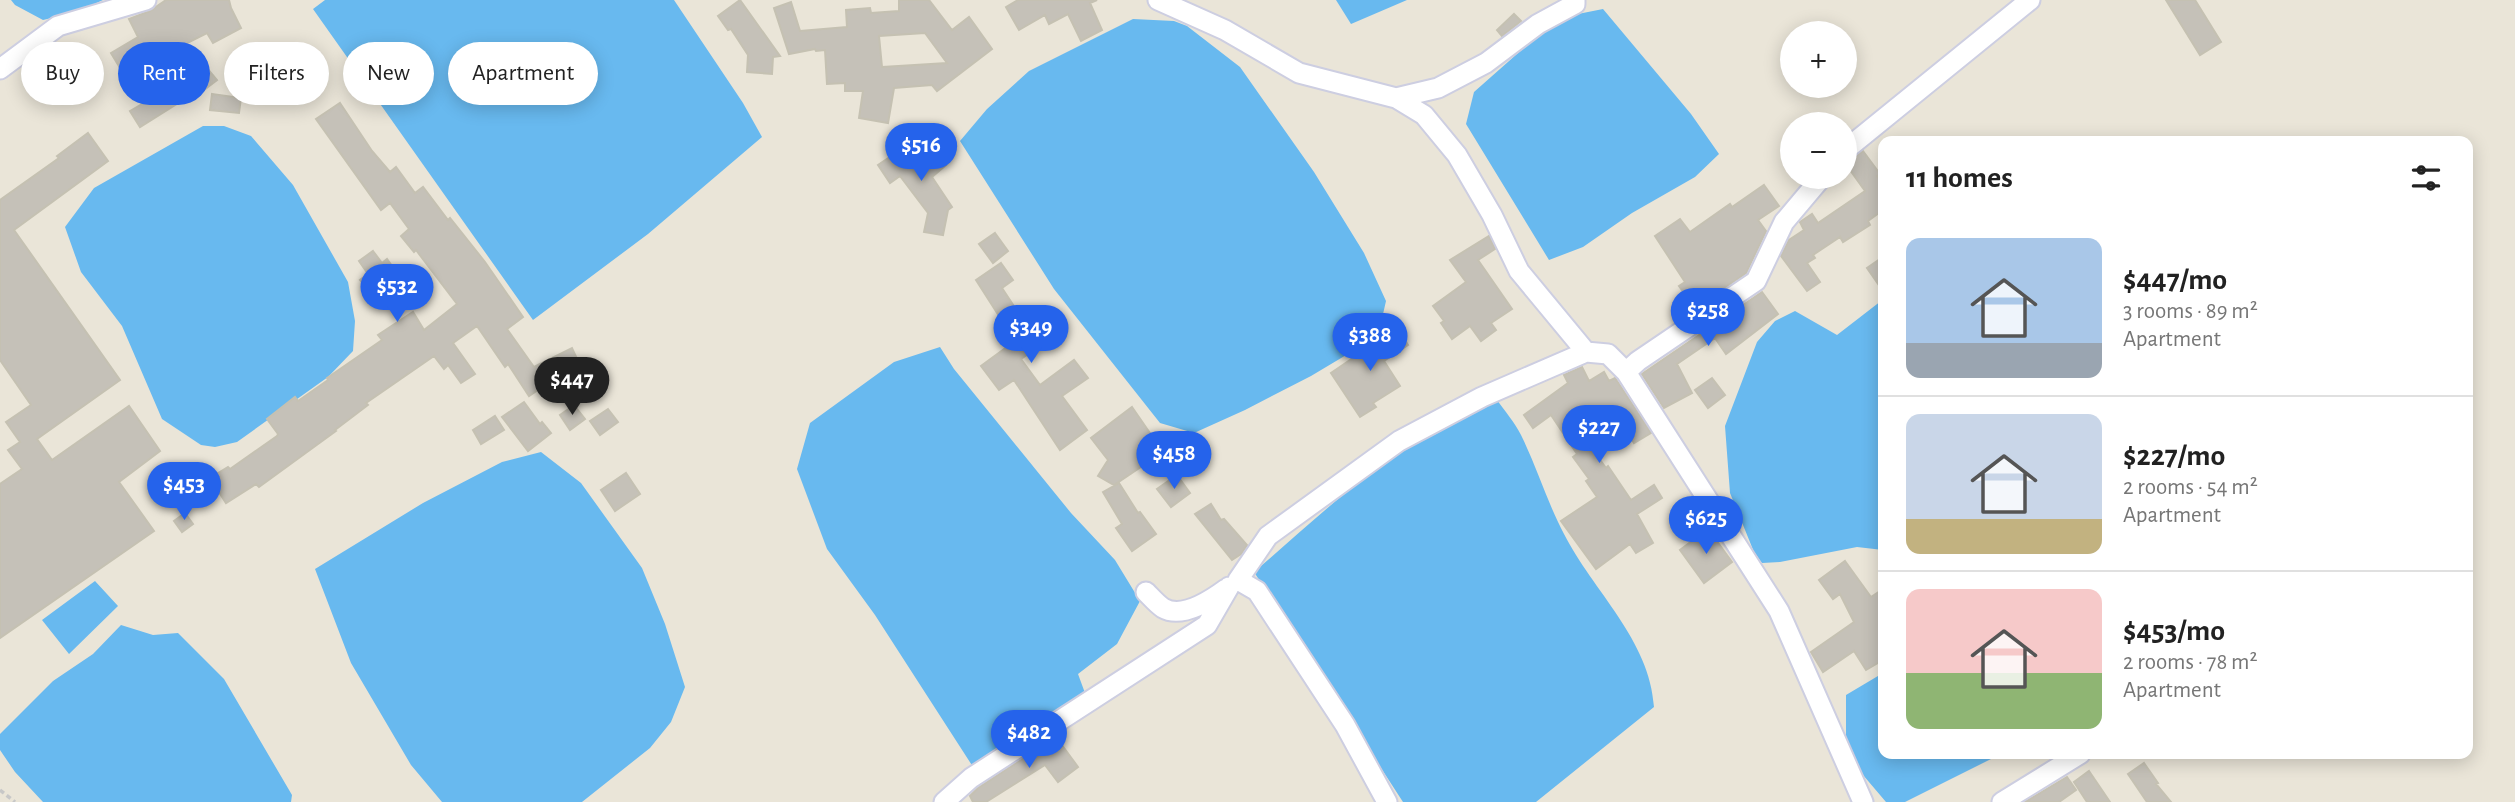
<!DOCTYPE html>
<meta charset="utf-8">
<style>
:root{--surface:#fff;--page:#f6f6f6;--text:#222;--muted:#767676;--line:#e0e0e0;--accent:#2563eb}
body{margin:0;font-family:"Alegreya Sans",sans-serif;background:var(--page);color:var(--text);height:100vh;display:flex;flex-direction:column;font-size:26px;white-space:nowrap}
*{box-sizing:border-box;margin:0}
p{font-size:23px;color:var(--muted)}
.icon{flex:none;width:38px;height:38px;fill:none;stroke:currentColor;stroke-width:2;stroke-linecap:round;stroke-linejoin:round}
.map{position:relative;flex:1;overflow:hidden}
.details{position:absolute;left:1878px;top:136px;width:595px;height:623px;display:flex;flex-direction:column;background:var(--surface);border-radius:14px;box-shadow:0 4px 18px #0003}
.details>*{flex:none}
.banner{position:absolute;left:21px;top:42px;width:665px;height:63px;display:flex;gap:14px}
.buttons{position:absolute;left:1780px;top:21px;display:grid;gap:14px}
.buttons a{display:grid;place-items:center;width:77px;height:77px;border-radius:50%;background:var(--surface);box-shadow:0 4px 18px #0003;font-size:35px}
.price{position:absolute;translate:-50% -60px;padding:0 16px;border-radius:24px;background:var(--accent);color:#fff;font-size:23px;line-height:46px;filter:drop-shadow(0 2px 4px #0008)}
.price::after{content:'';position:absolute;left:50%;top:42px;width:21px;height:16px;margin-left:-10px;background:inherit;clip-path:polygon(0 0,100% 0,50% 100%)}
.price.active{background:#222;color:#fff}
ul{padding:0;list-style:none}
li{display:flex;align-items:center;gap:21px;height:175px;padding:0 28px}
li+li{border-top:2px solid var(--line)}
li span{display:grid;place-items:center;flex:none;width:196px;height:140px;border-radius:14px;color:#555}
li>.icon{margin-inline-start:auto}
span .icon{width:84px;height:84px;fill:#fffc;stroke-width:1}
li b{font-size:30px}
h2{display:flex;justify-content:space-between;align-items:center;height:84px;padding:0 28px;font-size:30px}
.tag{padding:0 24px;border-radius:32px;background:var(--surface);box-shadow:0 4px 18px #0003;font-size:24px;line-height:63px}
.tag.active{background:var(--accent);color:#fff}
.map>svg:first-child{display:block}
</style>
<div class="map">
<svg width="2515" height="802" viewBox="0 0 2515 802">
<rect width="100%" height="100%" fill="#eae5d8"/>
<!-- water -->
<path fill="#68b9ef" d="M11,0H103L77,12L43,20L15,5Z
M325,0H674L743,103L762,137L648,234L533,320L313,9Z
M1336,0H1407L1351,24Z
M1603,9L1691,114L1719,154L1695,177L1632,213L1583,247L1549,260L1466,124L1474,92L1534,39L1568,16Z
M1133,19L1174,21L1187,26L1240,67L1314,172L1364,253L1386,301L1378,336L1311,376L1245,410L1194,433L1160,423L1054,289L960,141L987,109L1029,71Z
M203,126H224L251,136L293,185L348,282L355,321L353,351L328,377L237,442L215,447L201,445L162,419L122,326L81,272L65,227L94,188Z
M1881,301L1883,304V550L1857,547L1780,562L1762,563L1754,552L1730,493L1725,426L1757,342L1775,321L1795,311L1837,335Z
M940,347L954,369L1071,513L1115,560L1140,601L1117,644L1078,674L1085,693L975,770L875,615L827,549L797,469L810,423L894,362Z
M1497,400C1505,411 1515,423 1521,435C1537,467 1547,502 1564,534C1593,591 1650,640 1654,707L1536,802H1403L1254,572C1329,508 1402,434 1497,400Z
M541,452L581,483L642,568L665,624L685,687L671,722L650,748L582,802H442L411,765L351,663L315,569L423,503L502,462Z
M95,581L118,606L69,654L42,620Z
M121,625L153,635L178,633L224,679L292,795L291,802H43L15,772L0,750V734L53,681L93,654Z
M1883,673V754H2001L1905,802H1886L1846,755V695Z"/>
<!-- building -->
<path fill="#c5c1b8" stroke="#c5c1b2" stroke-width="2" fill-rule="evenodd" d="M166,0H229L231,8L241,28L213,43L207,33L171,51L188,81L206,67L217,80L191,100L188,97L140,127L130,111L142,104L111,53L138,37L129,19L150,11Z
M740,0L780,56L773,57L772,74L747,72L748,55L731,29L728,30L718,16Z
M899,0H929L952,30L969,17L992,49L937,91L932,85L894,88L888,123L859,118L863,91H845V83L827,84L825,50L816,51L815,49L789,54L774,8L791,2L800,31L847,27L846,10L870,8L871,13L899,11ZM925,33L947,63L882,67L879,36Z
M1018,0H1097L1090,3L1102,30L1081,41L1068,14L1049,24L1045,15L1019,30L1006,7Z
M2166,0H2195L2221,42L2200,55Z
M1514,14L1521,21L1502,36L1497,30Z
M261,47L269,59L248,74L239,61Z
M212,94L241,98L239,113L210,110Z
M340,103L372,151L390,172L396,167L415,193L423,187L448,220L450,218L485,262L523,317L507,329L534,367L572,348L579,363L543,382L545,385L529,396L508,364L505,367L477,326L453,343L475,374L461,383L448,365L444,369L434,356L366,403L368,405L335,430L336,431L259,487L256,484L226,503L210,478L228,467L230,469L277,436L278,434L267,419L295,397L298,401L328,380L327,378L382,340L378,335L413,312L424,330L457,304L416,250L414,252L401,236L409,229L390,203L381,210L316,119Z
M88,133L108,161L14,230L120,380L37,439L52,460L129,406L160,451L119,482L154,531L0,638V484L22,469L8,450L20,442L6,422L31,405L0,360V200L59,158L57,156Z
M915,140L928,160L937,153L946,165L932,177L952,207L948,210L943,235L924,232L928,213L900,176L890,183L878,165Z
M1863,151L1880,174L1877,176L1883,184V210L1868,221L1870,225L1843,242L1840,237L1813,255L1815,258L1807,263L1820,282L1807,291L1781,256L1789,240L1804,230L1800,222L1812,214L1818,223L1865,191L1845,163Z
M1764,185L1779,206L1758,220L1766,231L1746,273L1695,308L1679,286L1685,282L1655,236L1680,219L1690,232L1730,204L1732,207Z
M995,233L1008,251L993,263L979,244Z
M1489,236L1495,249L1478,260L1512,309L1491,323L1496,330L1481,341L1470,326L1452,339L1441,323L1444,321L1433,306L1466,282L1450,260Z
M373,251L382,263L387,259L397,273L371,293L360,280L368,274L359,261Z
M1883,257V291L1867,268Z
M1001,263L1013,280L1002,288L1031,332L1043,323L1053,337L1021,359L1040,385L1074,360L1088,378L1062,396L1087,430L1060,450L1014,380L999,390L981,366L1015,341L976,280Z
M1762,292L1778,314L1726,354L1715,338L1677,364L1692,393L1664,408L1642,374Z
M1397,328L1408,345L1384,361L1400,386L1373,403L1376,407L1360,417L1331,373Z
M1582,367L1589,381L1604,372L1609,381L1615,378L1651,433L1634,443L1619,416L1585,439L1606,468L1608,466L1631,500L1654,485L1662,498L1637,514L1653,543L1636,553L1630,544L1596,569L1561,521L1597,497L1586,481L1589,479L1573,457L1577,454L1551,415L1533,428L1524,415L1568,383L1564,375Z
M1712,378L1725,395L1708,408L1695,390Z
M524,402L540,424L542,422L551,433L528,451L502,417Z
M574,405L585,419L570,430L560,415Z
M1132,407L1163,452L1114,485L1098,476L1108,460L1091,438Z
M608,409L618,422L600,435L590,421Z
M495,416L504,430L481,444L473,430Z
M626,473L640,494L615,511L601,490Z
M1177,475L1190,493L1171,507L1157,489Z
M1119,483L1138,513L1140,512L1156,534L1132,551L1116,528L1122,524L1103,492Z
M1211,504L1221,520L1224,519L1247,545L1241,554L1232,560L1195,514Z
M185,513L193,524L182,532L174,521Z
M1708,529L1732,562L1704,583L1680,550Z
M1845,561L1871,597L1883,589V660L1866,670L1854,651L1823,672L1811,652L1854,622L1840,594L1833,599L1819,580Z
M1056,737L1078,767L1058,782L1045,765L986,802H973L970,796L978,788Z
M2144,763L2158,783L2156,784L2171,802H2147L2128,774Z
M2089,771L2110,802H2087L2074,782Z
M2067,777L2076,790L2059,802H2025Z"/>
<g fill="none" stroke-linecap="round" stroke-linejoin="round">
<defs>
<path id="street" d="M1158,0L1225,30L1299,73L1396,98L1438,88L1486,63L1538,24L1575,4V0
M0,69L58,26L146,0
M1396,98L1424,115L1457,155L1492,215L1519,271L1586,352
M1844,151L2030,0
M1626,372L1779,611L1863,802
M1146,592C1151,597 1157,604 1163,608C1182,619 1211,600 1226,589
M944,802L971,778L1207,625L1229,587
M1387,802L1345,725L1257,591L1238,580L1268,536L1399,441L1482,397L1586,352L1608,354L1626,372L1638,361L1756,281L1784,222L1822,177
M2002,802L2080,754"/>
</defs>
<!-- street casing -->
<use href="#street" stroke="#cdcee1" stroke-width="23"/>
<!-- path -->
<path stroke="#c7c7c7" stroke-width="3.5" stroke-dasharray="5 3.5" stroke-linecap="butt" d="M0,790L15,802"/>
<!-- street -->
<use href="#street" stroke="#fff" stroke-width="19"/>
</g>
</svg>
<div class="buttons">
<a>+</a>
<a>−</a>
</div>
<b class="price" style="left:921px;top:183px">$516</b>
<b class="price" style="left:397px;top:324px">$532</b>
<b class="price" style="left:1708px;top:348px">$258</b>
<b class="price" style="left:1031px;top:365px">$349</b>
<b class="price" style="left:1370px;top:373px">$388</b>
<b class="price active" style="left:572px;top:417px">$447</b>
<b class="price" style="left:1599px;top:465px">$227</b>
<b class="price" style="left:1174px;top:491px">$458</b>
<b class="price" style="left:184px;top:522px">$453</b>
<b class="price" style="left:1706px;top:556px">$625</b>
<b class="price" style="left:1029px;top:770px">$482</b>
<div class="banner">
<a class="tag">Buy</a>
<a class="tag active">Rent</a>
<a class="tag">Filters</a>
<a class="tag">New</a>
<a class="tag">Apartment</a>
</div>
<section class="details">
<h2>11 homes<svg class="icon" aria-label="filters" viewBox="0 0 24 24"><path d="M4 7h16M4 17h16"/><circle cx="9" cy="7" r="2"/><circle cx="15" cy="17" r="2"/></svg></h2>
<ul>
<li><span style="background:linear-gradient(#a9c7e8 75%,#9aa5b1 0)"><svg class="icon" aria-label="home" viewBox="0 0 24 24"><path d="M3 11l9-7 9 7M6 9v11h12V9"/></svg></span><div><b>$447/mo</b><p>3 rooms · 89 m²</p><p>Apartment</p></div></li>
<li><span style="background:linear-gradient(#c9d6e8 75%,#c2b280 0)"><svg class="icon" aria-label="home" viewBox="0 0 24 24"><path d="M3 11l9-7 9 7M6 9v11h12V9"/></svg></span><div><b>$227/mo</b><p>2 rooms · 54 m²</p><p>Apartment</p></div></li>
<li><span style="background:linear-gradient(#f6c9c9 60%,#8fb573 0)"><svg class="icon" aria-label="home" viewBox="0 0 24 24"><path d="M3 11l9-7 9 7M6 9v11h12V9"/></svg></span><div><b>$453/mo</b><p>2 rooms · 78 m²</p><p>Apartment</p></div></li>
</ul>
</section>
</div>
